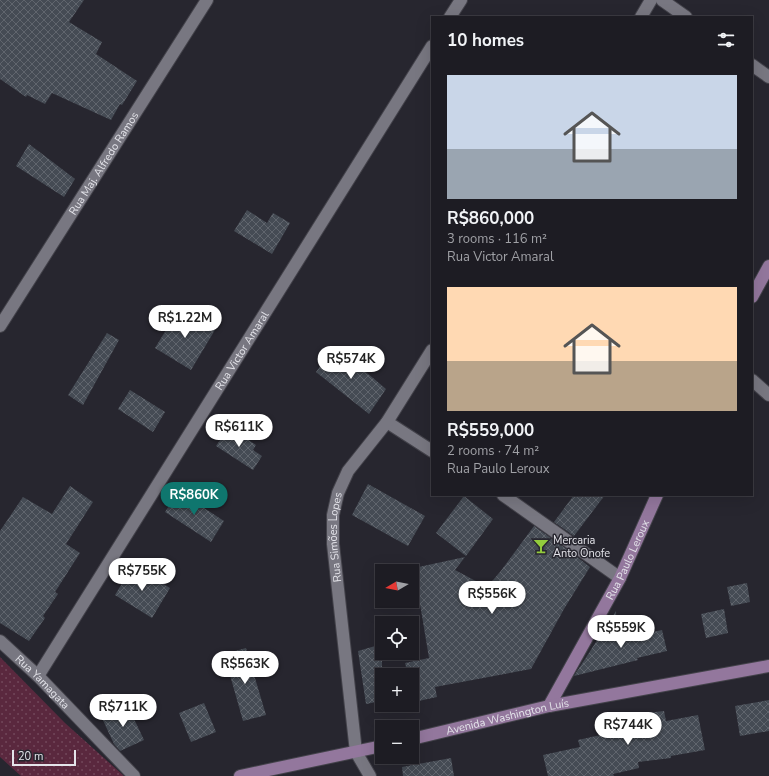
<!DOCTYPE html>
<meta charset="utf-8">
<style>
:root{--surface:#1d1c23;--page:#2a2930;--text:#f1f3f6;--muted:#a0a1a6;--line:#3b3a41;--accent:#0f766e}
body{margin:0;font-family:"Nunito Sans",sans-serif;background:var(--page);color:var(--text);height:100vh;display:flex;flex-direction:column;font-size:15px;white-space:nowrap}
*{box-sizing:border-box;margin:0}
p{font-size:13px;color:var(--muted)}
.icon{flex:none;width:22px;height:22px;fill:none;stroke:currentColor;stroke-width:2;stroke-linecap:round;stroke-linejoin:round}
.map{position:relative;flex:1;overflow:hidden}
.panel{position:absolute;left:431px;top:16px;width:322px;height:480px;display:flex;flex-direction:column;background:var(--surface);border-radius:0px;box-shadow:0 4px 16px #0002,0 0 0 1px var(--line)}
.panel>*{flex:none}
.needle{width:26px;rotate:260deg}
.controls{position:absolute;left:375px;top:564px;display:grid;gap:8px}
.controls a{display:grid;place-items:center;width:44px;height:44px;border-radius:0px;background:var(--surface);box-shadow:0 4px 16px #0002,0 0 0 1px var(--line);font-size:20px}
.scale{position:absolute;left:12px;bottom:10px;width:64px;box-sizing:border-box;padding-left:4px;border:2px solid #e4e4ea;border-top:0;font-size:11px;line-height:14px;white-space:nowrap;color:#e4e4ea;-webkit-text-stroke:3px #27262f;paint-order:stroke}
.price{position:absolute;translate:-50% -34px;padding:0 9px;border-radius:14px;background:#fff;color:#222;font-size:13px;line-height:26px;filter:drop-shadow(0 1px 2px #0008)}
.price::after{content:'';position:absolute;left:50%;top:24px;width:12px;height:9px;margin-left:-6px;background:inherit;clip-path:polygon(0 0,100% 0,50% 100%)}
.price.active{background:var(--accent);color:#fff}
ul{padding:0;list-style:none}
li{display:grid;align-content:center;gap:8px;height:212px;padding:0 16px}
li span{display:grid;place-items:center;height:124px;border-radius:0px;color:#555}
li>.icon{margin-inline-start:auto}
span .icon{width:72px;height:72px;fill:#fffc;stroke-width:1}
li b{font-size:17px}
h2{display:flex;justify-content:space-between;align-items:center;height:48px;padding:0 16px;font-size:17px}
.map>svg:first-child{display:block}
</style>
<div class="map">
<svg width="769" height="776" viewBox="0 0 769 776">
<defs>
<pattern id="grass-dots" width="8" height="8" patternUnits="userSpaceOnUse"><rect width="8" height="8" fill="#5a283e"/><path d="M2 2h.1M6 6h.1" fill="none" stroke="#72475a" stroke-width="1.8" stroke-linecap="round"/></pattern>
<pattern id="building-cross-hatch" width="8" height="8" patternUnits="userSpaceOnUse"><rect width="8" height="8" fill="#454b54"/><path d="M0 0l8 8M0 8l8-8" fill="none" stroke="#60656d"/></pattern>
</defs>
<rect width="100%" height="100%" fill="#27262f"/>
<!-- grass -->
<path fill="url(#grass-dots)" d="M0,657L65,723L124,776H21L0,757Z"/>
<!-- building -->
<path fill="url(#building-cross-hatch)" d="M0,0H84L69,22L102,42L96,54L137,81L122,105L120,104L111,120L52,93L45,104L27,95L26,97L0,79Z
M29,144L75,179L64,197L16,166Z
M247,210L267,223L273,213L290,223L272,254L234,231Z
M179,309L215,330L191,370L155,348Z
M107,333L119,340L83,405L68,395Z
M335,346L386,389L369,414L316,372Z
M130,390L165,412L153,432L118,409Z
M229,427L256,445L253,450L262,456L253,470L216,446Z
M368,484L425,516L408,546L352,515Z
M70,486L93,502L66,544L80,553L55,592L58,594L43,616L45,618L29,641L0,623V531L23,497L52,514Z
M178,491L224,521L211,542L165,512Z
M574,495H605L574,536L554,522Z
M464,496L493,519L466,556L436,533Z
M534,526L572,553L590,567L564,609L531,669L435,687L437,697L414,702L412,695V675H408L405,663L429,658L414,568L465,557L455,570L487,587L500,572Z
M133,565L170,588L152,618L115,595Z
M747,583L750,602L731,606L727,587Z
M724,609L728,633L706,638L701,614Z
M616,611L617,640L662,630L667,651L637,658L638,660L574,676Z
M382,644V701L366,704L358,651Z
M246,648L266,715L243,721L224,654Z
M769,700V731L740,736L735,706Z
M204,703L216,732L191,742L179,713Z
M127,704L144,740L120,751L114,744L101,716Z
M664,711L666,721L698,715L705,750L671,756V758L638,762L639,768L613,774L614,776H548L543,755L580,747L578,740L614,732L611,721L640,716L639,714Z
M451,758L454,776H403L402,767Z"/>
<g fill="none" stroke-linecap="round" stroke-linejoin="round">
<defs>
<g id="street">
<path d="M662,0L686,17"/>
<path d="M450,17L461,0"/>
<path d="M641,17L651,0"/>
<path d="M752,65L769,77"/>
<path id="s1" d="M0,326L207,0"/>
<path d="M752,380L769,395"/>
<path d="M387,422L432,451"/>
<path d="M503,495L620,578"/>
<path id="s2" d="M0,641L38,676L134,776"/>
<path id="s3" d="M38,676L432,46"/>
<path id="s4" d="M370,776L356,752L333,544V515L338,493L348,471L387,422L432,350"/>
</g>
<g id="secondary">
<path d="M752,297L769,266"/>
<path id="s5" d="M549,706L620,578L657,495"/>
<path id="s6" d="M412,739L549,706L769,666"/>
<path d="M240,776L382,746"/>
</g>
</defs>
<!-- street casing -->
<use href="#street" stroke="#43424a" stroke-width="14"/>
<!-- secondary casing -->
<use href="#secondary" stroke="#43424a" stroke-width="14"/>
<!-- street -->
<use href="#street" stroke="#787781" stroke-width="12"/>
<!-- secondary -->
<use href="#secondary" stroke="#93779d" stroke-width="12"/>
</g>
<!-- icons -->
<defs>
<symbol id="bar-bare" viewBox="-9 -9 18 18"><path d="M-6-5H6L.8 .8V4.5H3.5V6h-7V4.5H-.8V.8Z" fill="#93cc3d" stroke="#27262f" stroke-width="2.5" paint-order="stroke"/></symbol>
</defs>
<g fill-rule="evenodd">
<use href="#bar-bare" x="530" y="535" width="22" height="22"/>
</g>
<g text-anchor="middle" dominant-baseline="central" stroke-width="3" stroke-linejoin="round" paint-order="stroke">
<!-- street labels -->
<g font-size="11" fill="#e4e4ea" stroke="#27262f">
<text stroke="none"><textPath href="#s1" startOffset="193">Rua Maj. Alfredo Ramos</textPath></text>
<text stroke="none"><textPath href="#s3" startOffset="384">Rua Victor Amaral</textPath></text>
<text stroke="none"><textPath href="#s4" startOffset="244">Rua Simões Lopes</textPath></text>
<text stroke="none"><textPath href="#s5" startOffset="166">Rua Paulo Leroux</textPath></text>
<text stroke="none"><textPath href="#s2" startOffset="59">Rua Yamagata</textPath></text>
<text stroke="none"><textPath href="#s6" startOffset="98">Avenida Washington Luís</textPath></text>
</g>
<!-- poi labels -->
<g font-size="11" fill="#e4e4ea" stroke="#27262f" text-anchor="start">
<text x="553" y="540">Mercaria<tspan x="553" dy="13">Anto Onofe</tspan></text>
</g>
</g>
</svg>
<div class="controls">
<a><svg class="needle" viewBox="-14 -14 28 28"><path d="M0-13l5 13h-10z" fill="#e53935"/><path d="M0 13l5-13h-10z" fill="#a0a1a6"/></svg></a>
<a><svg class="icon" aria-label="locate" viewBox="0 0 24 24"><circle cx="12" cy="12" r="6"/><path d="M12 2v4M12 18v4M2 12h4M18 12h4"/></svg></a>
<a>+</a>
<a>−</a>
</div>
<div class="scale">20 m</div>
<b class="price" style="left:185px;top:339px">R$1.22M</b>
<b class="price" style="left:351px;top:380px">R$574K</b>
<b class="price" style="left:239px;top:448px">R$611K</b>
<b class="price active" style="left:194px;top:516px">R$860K</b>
<b class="price" style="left:142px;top:592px">R$755K</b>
<b class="price" style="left:492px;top:615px">R$556K</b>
<b class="price" style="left:621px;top:649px">R$559K</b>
<b class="price" style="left:245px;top:685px">R$563K</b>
<b class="price" style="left:123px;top:728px">R$711K</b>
<b class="price" style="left:628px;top:746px">R$744K</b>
<section class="panel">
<h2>10 homes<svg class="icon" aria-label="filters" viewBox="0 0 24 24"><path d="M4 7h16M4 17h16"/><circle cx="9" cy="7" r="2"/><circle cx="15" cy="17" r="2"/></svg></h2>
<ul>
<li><span style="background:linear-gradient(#c9d6e8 60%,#9aa5b1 0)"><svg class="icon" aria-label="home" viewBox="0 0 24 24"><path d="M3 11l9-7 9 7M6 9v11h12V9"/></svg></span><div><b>R$860,000</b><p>3 rooms · 116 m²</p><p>Rua Victor Amaral</p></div></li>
<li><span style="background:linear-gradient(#ffd9b3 60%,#b9a48a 0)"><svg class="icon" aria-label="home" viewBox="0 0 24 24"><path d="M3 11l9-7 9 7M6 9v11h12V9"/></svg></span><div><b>R$559,000</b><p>2 rooms · 74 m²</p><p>Rua Paulo Leroux</p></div></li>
</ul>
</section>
</div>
